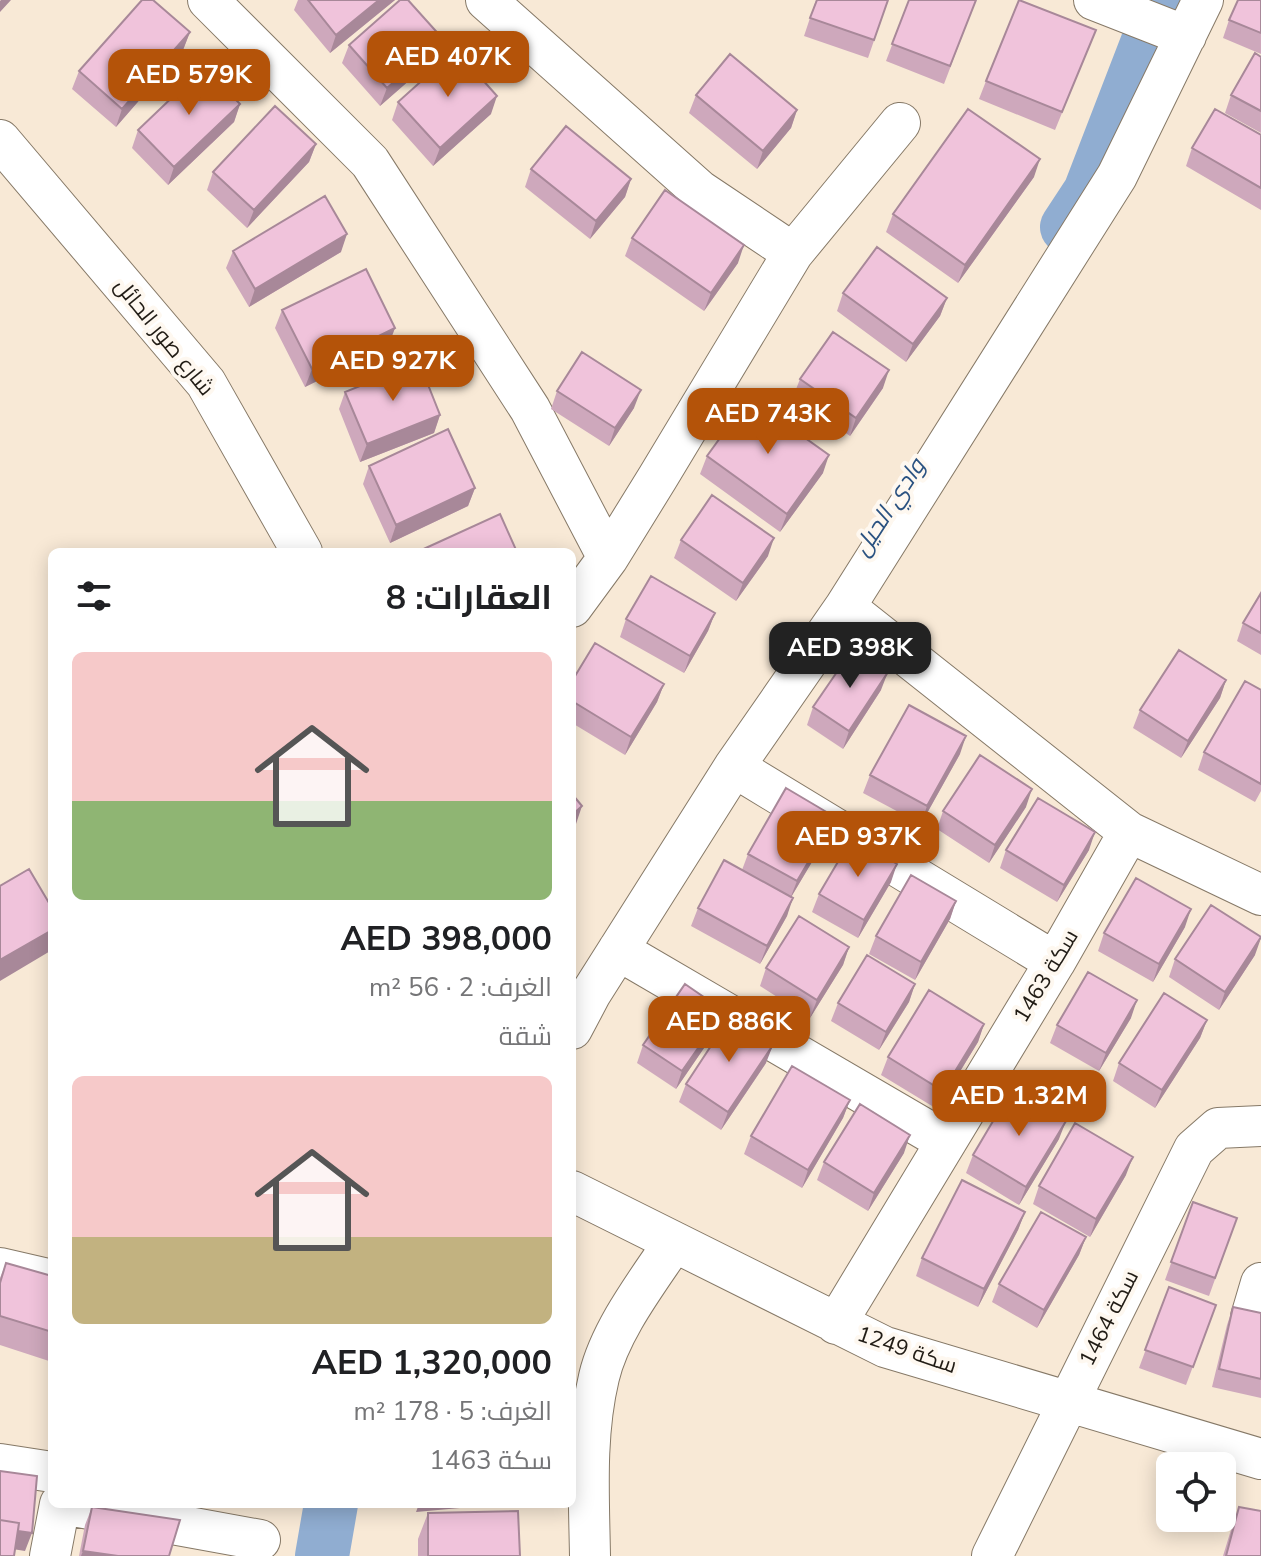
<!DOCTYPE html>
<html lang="ar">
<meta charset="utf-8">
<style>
:root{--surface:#fff;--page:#f6f6f6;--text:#202124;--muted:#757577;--accent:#b45309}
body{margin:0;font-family:"Nunito Sans",Cairo,sans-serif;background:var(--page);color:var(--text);direction:rtl;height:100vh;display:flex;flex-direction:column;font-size:30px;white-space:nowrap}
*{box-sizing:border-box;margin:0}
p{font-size:26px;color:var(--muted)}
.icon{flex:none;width:44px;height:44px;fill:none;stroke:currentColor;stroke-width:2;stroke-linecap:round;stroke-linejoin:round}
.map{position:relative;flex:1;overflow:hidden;direction:ltr}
.sheet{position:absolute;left:48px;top:548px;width:528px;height:960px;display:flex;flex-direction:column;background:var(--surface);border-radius:12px;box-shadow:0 4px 20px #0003;direction:rtl}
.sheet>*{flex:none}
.buttons{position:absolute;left:1156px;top:1452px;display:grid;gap:16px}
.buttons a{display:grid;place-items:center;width:80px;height:80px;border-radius:12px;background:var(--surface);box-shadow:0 4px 20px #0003;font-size:40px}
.price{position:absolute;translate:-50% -68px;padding:0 18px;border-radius:16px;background:var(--accent);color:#fff;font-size:26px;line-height:52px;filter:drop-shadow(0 2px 4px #0008)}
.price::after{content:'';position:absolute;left:50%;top:48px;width:24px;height:18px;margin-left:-12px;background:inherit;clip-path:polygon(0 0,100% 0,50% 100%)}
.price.current{background:#222;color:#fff}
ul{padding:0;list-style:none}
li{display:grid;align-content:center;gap:16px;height:424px;padding:0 24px}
li span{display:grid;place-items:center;height:248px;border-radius:12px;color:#555}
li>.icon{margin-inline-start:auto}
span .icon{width:144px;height:144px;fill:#fffc;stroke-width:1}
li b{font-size:34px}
h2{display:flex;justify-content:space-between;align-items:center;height:96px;padding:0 24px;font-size:34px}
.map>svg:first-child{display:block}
</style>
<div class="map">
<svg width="1261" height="1556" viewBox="0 0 1261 1556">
<rect width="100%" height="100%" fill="#f8e9d6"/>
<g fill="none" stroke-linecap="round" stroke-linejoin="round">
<!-- river -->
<path stroke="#90add1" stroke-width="54" d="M1067,227L1090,192L1164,0
M322,1556L331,1504"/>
<defs>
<path id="minor" d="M208,0L370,162L530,409L608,558
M486,0L699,190L793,253
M1094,0L1186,36
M0,140L206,383L302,552
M572,607L608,558L658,477L793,253L900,123
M845,607L1129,832L1261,895
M734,767L1055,962
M618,950L945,1141
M572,1029L591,993L734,767L845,607L1117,176L1203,0
M572,1191L885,1347L1261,1459
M0,1268L52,1280
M1251,1317L1261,1283
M836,1324L1055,962L1129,832
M0,1464L52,1472
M62,1504L260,1540
M50,1556L60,1504
M590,1556C589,1496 585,1435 599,1377C610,1330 648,1281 674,1242
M992,1556L1194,1149L1218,1128L1261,1126"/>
</defs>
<!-- minor casing -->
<use href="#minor" stroke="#867967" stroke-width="42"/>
<!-- minor -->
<use href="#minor" stroke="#fff" stroke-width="40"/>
</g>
<!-- wall -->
<path fill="#cea8bc" d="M298,0H395L330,53L294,10Z
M816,0H888L868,58L804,36Z
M909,0H976L944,84L886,61Z
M1261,0V54L1223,38L1229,20Z
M1096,30L1055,130L979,99L986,81Z
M190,32L183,50L116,127L72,89L79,71Z
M443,39L436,57L380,106L342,63L349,45Z
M1261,57V133L1225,113L1231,95Z
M696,95L797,110L791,128L757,169L689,113Z
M398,102L491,114L433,166L392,120Z
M240,104L234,122L168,185L132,148L138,130Z
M1261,135V210L1186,166L1192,148Z
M316,144L309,162L247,228L207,190L213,172Z
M531,169L631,179L625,197L590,239L525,187Z
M1034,177L958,283L886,232L893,214Z
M632,238L738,263L704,311L625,256Z
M233,251L341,252L249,307L226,268Z
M843,293L947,298L940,316L906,362L837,311Z
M282,310L395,328L388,346L305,387L275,328Z
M800,379L883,388L850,436L793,397Z
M557,391L634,408L609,446L551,409Z
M345,392L440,415L434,433L360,462L339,409Z
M707,456L823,473L780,532L700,474Z
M369,466L475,488L468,506L390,543L363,484Z
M681,540L768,556L736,601L674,558Z
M1261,593V655L1237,641L1243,623Z
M715,613L708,631L684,673L620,637L626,619Z
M1226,680L1220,698L1181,758L1133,728L1140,710Z
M572,681L664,684L657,702L625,755L572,723Z
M881,690L843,749L807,725L813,707Z
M1261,690V791L1255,802L1198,770L1204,752Z
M960,754L921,824L863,793L870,775Z
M1026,807L989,863L937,829L943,811Z
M828,835L791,897L787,916L760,964L691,926L698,908L742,870L748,854Z
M1006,850H1089L1057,902L1000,868Z
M891,882L858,938L812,912L819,894Z
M956,901L950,919L915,980L869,954L876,936Z
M1185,927L1153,982L1098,951L1104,933Z
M849,947L843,965L810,1018L760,986L766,968Z
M1255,955L1219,1010L1169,977L1175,959Z
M915,984L909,1002L879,1050L831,1021L838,1003Z
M724,1011L717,1029L676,1089L637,1063L643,1045Z
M1131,1018L1099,1071L1050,1043L1057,1025Z
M1207,1020L1200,1038L1155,1108L1113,1081L1119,1063Z
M984,1024L978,1042L937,1109L881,1075L888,1057Z
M766,1063L721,1130L679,1102L686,1084Z
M850,1100L843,1118L802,1188L744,1154L751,1136Z
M1059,1139L1019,1205L966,1173L973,1155Z
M904,1153L868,1211L817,1180L824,1162Z
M1126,1175L1090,1237L1033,1204L1039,1186Z
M1193,1202L1237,1218L1209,1296L1165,1280Z
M1025,1212L1018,1230L978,1307L916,1276L922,1258Z
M1086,1237L1079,1255L1037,1328L992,1302L999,1284Z
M6,1263L52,1276V1362L0,1345V1278Z
M1169,1287L1216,1305L1186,1385L1139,1368Z
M1233,1307L1261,1313V1398L1212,1387L1227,1325Z
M92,1507L169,1556H79L85,1525Z
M1239,1507L1261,1556H1223L1230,1533Z
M428,1513L520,1556H418V1539Z"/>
<!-- shaded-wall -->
<path fill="#a88899" d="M1,0H11L0,12V1Z
M379,0H395L330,53L336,35Z
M190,32L183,50L116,127L122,109Z
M443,39L436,57L380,106L387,88Z
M497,96L491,114L433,166L440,148Z
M240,104L234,122L168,185L174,167Z
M797,110L791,128L757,169L763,151Z
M316,144L309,162L247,228L254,210Z
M1040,159L1034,177L958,283L965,265Z
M631,179L625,197L590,239L596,221Z
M347,234L341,252L249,307L255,289Z
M744,245L738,263L704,311L711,293Z
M947,298L940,316L906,362L913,344Z
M395,328L388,346L305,387L312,369Z
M889,370L883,388L850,436L856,418Z
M641,390L634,408L609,446L615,428Z
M440,415L434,433L360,462L367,444Z
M829,455L823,473L780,532L787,514Z
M475,488L468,506L390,543L396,525Z
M774,538L768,556L736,601L743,583Z
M715,613L708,631L684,673L690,656Z
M888,672L881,690L843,749L849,731Z
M1226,680L1220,698L1181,758L1188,741Z
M664,684L657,702L625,755L631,737Z
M966,736L960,754L921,824L927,806Z
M1032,789L1026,807L989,863L995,845Z
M582,806L576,824L572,827V815Z
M835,817L828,835L790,899L797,881Z
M1095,832L1089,850L1057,902L1064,885Z
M897,864L891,882L858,938L864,920Z
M793,898L787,916L760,964L767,946Z
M956,901L950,919L915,980L921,962Z
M1191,909L1185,927L1153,982L1159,964Z
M52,930V950L0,981V960Z
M1261,938L1255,955L1219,1010L1225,992Z
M849,947L843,965L810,1018L817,1000Z
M915,984L909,1002L879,1050L886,1032Z
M1137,1000L1131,1018L1099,1071L1106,1053Z
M724,1011L717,1029L676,1089L682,1071Z
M1207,1020L1200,1038L1155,1108L1162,1090Z
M984,1024L978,1042L937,1109L943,1091Z
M773,1045L766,1063L721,1130L728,1112Z
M850,1100L843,1118L802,1188L808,1170Z
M1066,1121L1059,1139L1019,1205L1026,1187Z
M910,1135L904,1153L868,1211L874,1193Z
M1133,1157L1126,1175L1090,1237L1096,1219Z
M1025,1212L1018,1230L978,1307L984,1289Z
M1086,1237L1079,1255L1037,1328L1044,1310Z
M419,1504H504L416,1512Z
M0,1529L32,1533L25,1551L0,1547Z
M83,1551L118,1556H81Z"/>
<!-- building -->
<path fill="#f0c3db" stroke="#a88899" stroke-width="2" d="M142,0H153L190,32L122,109L79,71Z
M308,0H379L336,35Z
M400,0H408L443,39L387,88L349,45Z
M817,0H888L874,40L810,18Z
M909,0H976L950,66L892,44Z
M1019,0L1096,30L1062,112L986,81Z
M1238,0H1261V33L1229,20Z
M456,50L497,96L440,148L398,102Z
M1255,53L1261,57V111L1231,95Z
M730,54L797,110L763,151L696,95Z
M204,67L240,104L174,167L138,130Z
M275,106L316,144L254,210L213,172Z
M968,109L1040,159L965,265L893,214Z
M1215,109L1261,135V188L1192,148Z
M566,126L631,179L596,221L531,169Z
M665,190L744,245L711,293L632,238Z
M325,196L347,234L255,289L233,251Z
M877,247L947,298L913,344L843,293Z
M366,269L395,328L312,369L282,310Z
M833,332L889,370L856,418L800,379Z
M582,352L641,390L615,428L557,391Z
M419,362L440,415L367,444L345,392Z
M749,398L829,455L787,514L707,456Z
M448,429L475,488L396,525L369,466Z
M712,495L774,538L743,583L681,540Z
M500,514L517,552H417Z
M651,576L715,613L690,656L626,619Z
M1261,593V633L1243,623Z
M595,643L664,684L631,737L572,701V681Z
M852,650L888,672L849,731L813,707Z
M1179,650L1226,680L1188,741L1140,710Z
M1245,681L1261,690V784L1204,752Z
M909,705L966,736L927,806L870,775Z
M980,755L1032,789L995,845L943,811Z
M786,788L835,817L797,881L748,854Z
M572,794L582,806L572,815Z
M1038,798L1095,832L1064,885L1006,850Z
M852,838L897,864L864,920L819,894Z
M724,860L793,898L767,946L698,908Z
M29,869L52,908V930L0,960V886Z
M911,875L956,901L921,962L876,936Z
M1136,878L1191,909L1159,964L1104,933Z
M1211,905L1261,937L1225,992L1175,959Z
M799,916L849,947L817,1000L766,968Z
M867,955L915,984L886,1032L838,1003Z
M1088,972L1137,1000L1106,1053L1057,1025Z
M685,984L724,1011L682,1071L643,1045Z
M929,990L984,1024L943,1091L888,1057Z
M1164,993L1207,1020L1162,1090L1119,1063Z
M730,1017L773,1045L728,1112L686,1084Z
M792,1066L850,1100L808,1170L751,1136Z
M1012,1089L1066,1121L1026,1187L973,1155Z
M860,1104L910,1135L874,1193L824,1162Z
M1075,1123L1133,1157L1096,1219L1039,1186Z
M962,1180L1025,1212L984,1289L922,1258Z
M1193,1202L1237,1218L1215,1278L1171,1262Z
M1041,1212L1086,1237L1044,1310L999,1284Z
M6,1263L52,1276V1332L0,1316V1283Z
M1169,1287L1216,1305L1193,1367L1145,1350Z
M1233,1307L1261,1313V1379L1219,1369Z
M0,1471L37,1476L32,1533L18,1531L19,1523L0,1520Z
M92,1507L180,1520L169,1556H118L83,1551Z
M1239,1507L1261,1511V1556H1226Z
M518,1511L520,1556H428V1513Z
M0,1520L19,1523L14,1556H0Z"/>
<g text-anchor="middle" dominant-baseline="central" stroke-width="8" stroke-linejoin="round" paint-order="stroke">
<!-- street labels -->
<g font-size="22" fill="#211c15" stroke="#fef8f0">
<text transform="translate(164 337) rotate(51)">شارع صور الحائل</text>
<text transform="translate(1046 976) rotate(-59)">سكة 1463</text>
<text transform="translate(1109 1318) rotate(-63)">سكة 1464</text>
<text transform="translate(907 1350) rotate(19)">سكة 1249</text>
</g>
<!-- water labels -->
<g font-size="24" font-style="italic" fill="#2a5281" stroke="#fef8f0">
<text transform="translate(889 507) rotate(-57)">وادي الحيل</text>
</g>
</g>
</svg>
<div class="buttons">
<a><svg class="icon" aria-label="locate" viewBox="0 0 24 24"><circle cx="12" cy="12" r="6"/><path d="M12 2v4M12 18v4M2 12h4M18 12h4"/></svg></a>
</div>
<b class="price" style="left:448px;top:99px">AED 407K</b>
<b class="price" style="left:189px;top:117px">AED 579K</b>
<b class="price" style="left:393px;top:403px">AED 927K</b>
<b class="price" style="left:768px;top:456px">AED 743K</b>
<b class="price current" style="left:850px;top:690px">AED 398K</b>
<b class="price" style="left:858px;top:879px">AED 937K</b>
<b class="price" style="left:729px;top:1064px">AED 886K</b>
<b class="price" style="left:1019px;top:1138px">AED 1.32M</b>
<section class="sheet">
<h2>العقارات: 8<svg class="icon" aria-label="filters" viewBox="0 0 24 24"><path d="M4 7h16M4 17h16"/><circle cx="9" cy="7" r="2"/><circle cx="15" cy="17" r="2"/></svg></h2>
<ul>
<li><span style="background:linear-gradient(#f6c9c9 60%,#8fb573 0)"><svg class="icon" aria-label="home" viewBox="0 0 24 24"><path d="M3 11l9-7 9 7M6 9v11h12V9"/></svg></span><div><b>AED 398,000</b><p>الغرف: 2 · 56 m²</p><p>شقة</p></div></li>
<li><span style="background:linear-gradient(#f6c9c9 65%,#c2b280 0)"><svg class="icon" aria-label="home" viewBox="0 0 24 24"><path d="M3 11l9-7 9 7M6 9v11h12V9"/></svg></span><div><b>AED 1,320,000</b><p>الغرف: 5 · 178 m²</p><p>سكة 1463</p></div></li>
</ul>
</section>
</div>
